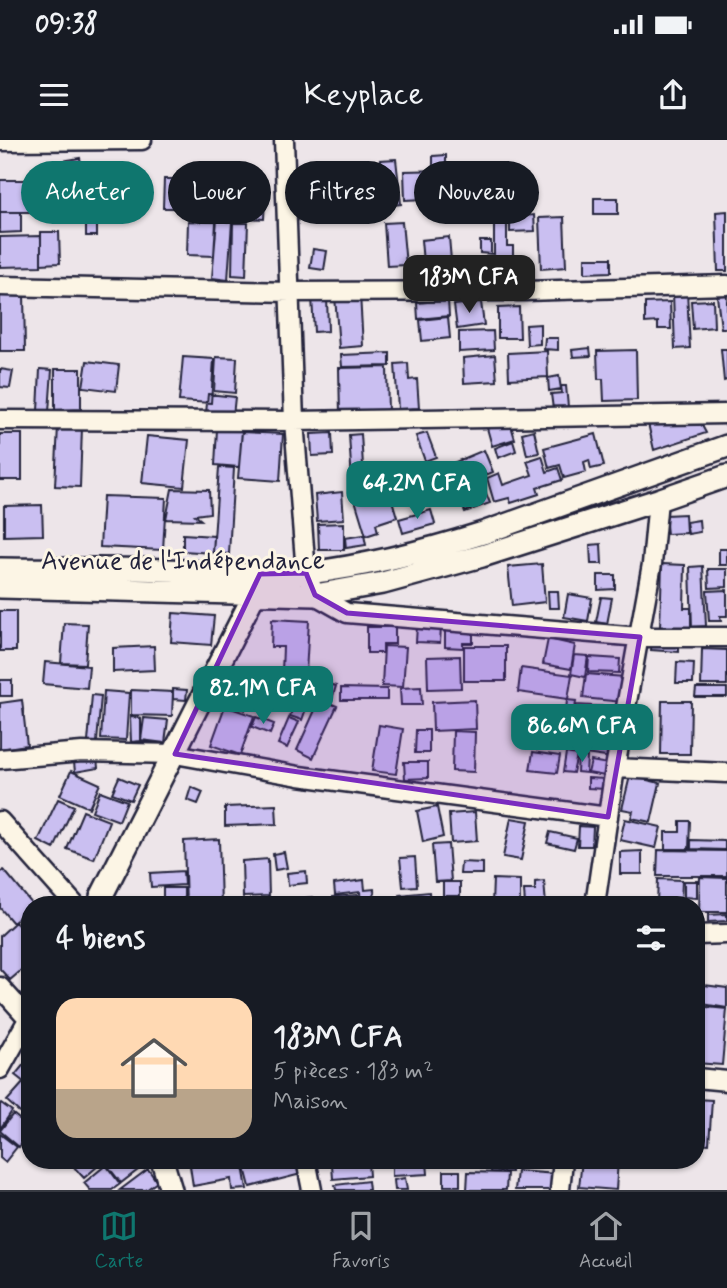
<!DOCTYPE html>
<html lang="fr">
<meta charset="utf-8">
<style>
:root{--surface:#171b24;--page:#242831;--text:#f1f3f6;--muted:#9ea1a6;--line:#363941;--accent:#0f766e}
body{margin:0;font-family:Mynerve,sans-serif;background:var(--page);color:var(--text);height:100vh;display:flex;flex-direction:column;font-size:26px;white-space:nowrap}
*{box-sizing:border-box;margin:0}
p{font-size:23px;color:var(--muted)}
.icon{flex:none;width:38px;height:38px;fill:none;stroke:currentColor;stroke-width:2;stroke-linecap:round;stroke-linejoin:round}
.map{position:relative;flex:1;overflow:hidden}
.sheet{position:absolute;left:21px;top:756px;width:684px;height:273px;display:flex;flex-direction:column;background:var(--surface);border-radius:28px;box-shadow:0 2px 5px #0004}
.sheet>*{flex:none}
.guide{position:absolute;left:21px;top:21px;width:686px;height:63px;display:flex;gap:14px}
.price{position:absolute;translate:-50% -60px;padding:0 16px;border-radius:14px;background:var(--accent);color:#fff;font-size:23px;line-height:46px;filter:drop-shadow(0 2px 4px #0008)}
.price::after{content:'';position:absolute;left:50%;top:42px;width:21px;height:16px;margin-left:-10px;background:inherit;clip-path:polygon(0 0,100% 0,50% 100%)}
.price.selected{background:#222;color:#fff}
ul{padding:0;list-style:none}
li{display:flex;align-items:center;gap:21px;height:175px;padding:0 35px}
li span{display:grid;place-items:center;flex:none;width:196px;height:140px;border-radius:21px;color:#555}
li>.icon{margin-inline-start:auto}
span .icon{width:84px;height:84px;fill:#fffc;stroke-width:1}
li b{font-size:30px}
h2{display:flex;justify-content:space-between;align-items:center;height:84px;padding:0 35px;font-size:30px}
.tag{padding:0 24px;border-radius:32px;background:var(--surface);box-shadow:0 2px 5px #0004;font-size:24px;line-height:63px}
.tag.selected{background:var(--accent);color:#fff}
.status{display:flex;justify-content:space-between;align-items:center;height:49px;padding:0 35px;background:var(--surface);direction:ltr}
.status svg{height:19px;fill:currentColor}
header{display:flex;justify-content:space-between;align-items:center;height:91px;padding:0 35px;background:var(--surface);font-size:32px;font-weight:600}
.dock{display:flex;justify-content:space-around;align-items:center;height:98px;border-top:2px solid var(--line);background:var(--surface);font-size:19px;color:var(--muted)}
.dock a{display:grid;justify-items:center;gap:4px}
.dock .selected{color:var(--accent)}
.map>svg:first-child{display:block}
</style>
<div class="status"><b>09:38</b><svg viewBox="0 0 49 12"><path d="M0 12V9h3v3zM5 12V6h3v6zM10 12V3h3v9zM15 12V0h3v12zM26 1h20v11H26zM47 4h2v5h-2z"/></svg></div>
<header><svg class="icon" aria-label="menu" viewBox="0 0 24 24"><path d="M4 6h16M4 12h16M4 18h16"/></svg>Keyplace<svg class="icon" aria-label="share" viewBox="0 0 24 24"><path d="M12 15V3M7 8l5-5 5 5M5 13v7h14v-7"/></svg></header>
<div class="map">
<svg width="727" height="1050" viewBox="0 0 727 1050">
<rect width="100%" height="100%" fill="#ede5e9"/>
<filter id="ink" filterUnits="userSpaceOnUse"><feTurbulence type="fractalNoise" baseFrequency=".0143" numOctaves="2"/><feDisplacementMap in="SourceGraphic" scale="14" xChannelSelector="R" yChannelSelector="G"/><feConvolveMatrix kernelMatrix="1 2 1 2 8 2 1 2 1" color-interpolation-filters="sRGB"/></filter>
<g filter="url(#ink)">
<!-- building -->
<path fill="#cabff1" stroke="#22223b" stroke-width="2" d="M446,15V29H433V16Z
M80,18L89,61L58,67L50,23Z
M396,19L401,64L384,66L380,20Z
M447,30V58L405,60L404,31Z
M448,32L490,33L489,59L447,58Z
M164,39H174V68H163Z
M245,39L266,40L264,79L244,78Z
M0,40H37L36,72H0Z
M192,48L219,51L217,71L189,69Z
M100,56L129,57L128,76L100,75Z
M594,58H618V74H594Z
M219,63H243L244,78L220,79Z
M727,71V131H718L716,72Z
M0,72H21V92L0,93Z
M86,72H97V96H86Z
M534,75L535,91L510,92V77Z
M507,77V106H513V117H509V131H494V78Z
M564,77L566,127L541,129L539,78Z
M217,80L232,82L228,140L212,138Z
M188,81L216,82L214,116L187,115Z
M402,82L406,125L387,126L384,83Z
M233,83H248L246,136L232,135Z
M41,92H59L60,123L41,124Z
M41,96V126L0,127V97Z
M449,97L452,132L424,134L421,100Z
M480,101H491V114L480,113Z
M313,109L327,111L324,130L310,128Z
M585,118H611V132L585,133Z
M687,152L690,208L675,209L673,153Z
M24,153L25,211H0V154Z
M360,154L363,206L339,208L335,156Z
M727,154V188H721L717,156Z
M327,156L328,191L314,192L312,157Z
M448,160L449,176L418,179L417,163Z
M713,160L714,187L693,189L691,161Z
M481,162L484,185L457,189L454,165Z
M670,162L671,189H658V182L645,183V163Z
M519,167L520,198H498V168Z
M448,177L450,198L422,201L420,180Z
M540,184V204L527,205L526,185Z
M493,191L494,210L459,212V192Z
M545,198H558V210L544,209Z
M590,208L591,216L573,217L572,210Z
M721,209H727V240L724,241Z
M636,210L637,260L604,261L603,239H598L597,211Z
M547,211L548,237L509,239L508,213Z
M390,213V226L342,227L341,215Z
M495,215L497,241L464,243L463,218Z
M183,217L214,219L211,263L179,261Z
M216,217L237,218L235,253L214,251Z
M87,221L119,225L116,251L83,247Z
M408,223L409,240L417,239L419,268L398,269L395,224Z
M387,227L388,274L340,275L339,228Z
M0,229L13,231L10,248L0,247Z
M40,229L52,230L49,272L38,271Z
M55,229H81V269L55,270Z
M559,236L561,249L549,251L548,238Z
M561,246H566L568,267L553,269L551,254L562,253Z
M208,254L235,257L233,276L206,273Z
M647,279L699,280L706,293L654,310Z
M510,282L515,299L492,306L487,288Z
M58,286L82,287L80,347L55,346Z
M217,289L242,290L239,327L215,325Z
M534,290L539,313L527,315L522,293Z
M242,292L283,294L280,341L238,338Z
M332,293L333,315L312,316L311,294Z
M427,293L436,317L425,321L416,296Z
M0,294H22V340H0Z
M361,294L364,341L352,342L349,295Z
M596,294L604,326L591,329L589,320L584,322L586,332L564,338L560,325L549,328L544,308Z
M147,296L189,300L184,347L142,343Z
M513,301L516,311L498,318L495,308Z
M484,310L493,332L462,345L453,323Z
M542,316L547,332L558,328L562,340L537,348L539,354L511,363L509,358L494,362L487,338L499,333L503,345L532,335L527,321Z
M219,327L234,328L229,414L213,413Z
M433,328L439,342L422,349L427,360L413,366L403,340Z
M483,346L490,363L465,372L458,355Z
M172,349L209,350L210,373L195,375L201,380L166,379Z
M389,350L397,377L376,384L378,392L366,396L355,360Z
M342,352L344,379L317,381L315,355Z
M103,356L166,358L163,410L100,407Z
M42,365L43,395L4,396V366Z
M431,370L435,384L403,393L399,379Z
M685,374L686,393L667,394L665,375Z
M699,380L700,392L688,394L686,382Z
M344,383V410H319L318,384Z
M183,394L214,396L213,413L183,411Z
M364,395L366,405L346,408L345,398Z
M601,404L602,424H591L590,405Z
M719,409H727V425H719Z
M542,424L545,462L512,466L508,427Z
M662,424L685,425L684,468H691V489L660,488Z
M703,426L706,486L692,487L690,427Z
M708,429H727V447L709,448Z
M598,435H615V449L598,450Z
M727,450V476H720L721,481H709L707,451Z
M548,451H558L559,468H549Z
M568,454L592,458L588,481L564,477Z
M601,457L612,458L607,484L596,482Z
M0,471H16V511H0Z
M173,473L214,476L211,505L171,502Z
M272,479L309,481L306,533L282,532L283,507H271Z
M64,483L88,484L85,524L61,523Z
M417,485L441,487L440,503L416,502Z
M367,487H395V504H383V513H367Z
M445,491H473V503H463V508L445,507Z
M548,499L575,505L571,529L543,524Z
M652,500L679,502V512L651,510Z
M154,506L155,530L113,532V508Z
M384,506L406,507L403,547L382,546Z
M464,506H506V541H464Z
M702,509L727,510V545H701Z
M574,515L588,516L585,537L571,534Z
M460,516L461,548L428,549L427,517Z
M589,517L620,519L619,533L588,532Z
M45,522L89,526L87,548L43,544Z
M677,522L694,523L693,543H676Z
M521,528L572,535L568,559L518,552Z
M586,534L625,537L622,562L583,558Z
M304,539L315,543L302,580L290,576Z
M0,540H12V556H0Z
M316,541L336,546L332,559L312,554Z
M421,547L422,565H401L400,548Z
M341,548L387,549V560H341Z
M696,548H727V557H695Z
M173,549L187,550L186,560L173,559Z
M131,550L173,552L172,576L131,575Z
M104,551L129,553L126,600L101,599Z
M229,554L248,560L245,570L226,563Z
M92,555L101,556L97,602H88Z
M320,559L337,566L313,618L297,610Z
M22,560L27,605L0,609V563Z
M475,560L476,589L433,591L432,562Z
M567,560L576,561L572,594L564,593Z
M662,561H691L690,614H661Z
M576,565L610,567V581L575,579Z
M225,566L254,576L240,615L211,605Z
M130,577L141,578V601L131,602Z
M256,577L274,584L270,594L252,587Z
M144,578L168,580L165,603L141,600Z
M289,578L299,582L287,608L278,604Z
M573,581L612,585L611,606L572,603Z
M379,585L403,589L396,634L372,631Z
M416,590H429V613H415Z
M453,591L475,592L474,632L452,631Z
M579,605L614,610L613,618L578,613Z
M533,612L560,616L557,633L530,630Z
M566,613L577,615L573,633L563,632Z
M578,616L587,617L586,633L577,632Z
M97,618L98,628L75,632L74,622Z
M591,621L608,624L605,636L588,633Z
M404,622H428V638L405,639Z
M71,631L100,644L89,668L60,655Z
M630,636L660,643L651,682L631,678L633,671L622,669Z
M119,637L138,645L131,660L112,653Z
M588,638L605,639V649L588,648Z
M191,647L203,652L198,664L187,660Z
M100,651L127,661L119,681L92,671Z
M58,659L74,666L54,709L38,701Z
M276,665L277,684L225,686V667Z
M437,667L443,697L423,702L417,671Z
M83,671L109,681L94,719L67,709Z
M475,672L477,701L451,703L449,674Z
M511,678L529,681L521,720L503,717Z
M625,679L661,687L656,708L620,700Z
M680,681H690L689,709H665V692H680Z
M579,686L593,687L592,706H578Z
M550,692L577,698L574,709L547,703Z
M219,699L221,765H186L184,701Z
M691,700L725,701V710L691,709Z
M448,704L451,741L435,742L432,705Z
M658,710L727,711V736H657Z
M642,711V734H620V712Z
M284,712L287,728L275,730L273,714Z
M415,717L417,746L403,747L400,718Z
M268,719L269,756L243,757L242,721Z
M461,722L483,723V734H460Z
M4,730L33,765H30V768L13,783L0,768V733Z
M183,731L184,745L151,747L150,733Z
M306,731L307,743L288,745L287,733Z
M700,737L727,738V772H699Z
M493,739L520,740V765H492Z
M658,739L682,740L681,764L657,763Z
M364,740L365,750L374,749L375,763L361,765L360,752L335,755L334,744Z
M544,741L546,765H525L524,750H535V742Z
M684,741H697V758L684,757Z
M443,742H460V756H443Z
M163,748H184V765H163Z
M429,752L430,765H401L400,755Z
M358,755V765H333V757Z
M312,757L313,765H273V762Z
M727,774V781L708,782V775Z
M15,782L30,798V823L10,840L0,829V796Z
M696,844L727,848V868L696,863Z
M696,866L727,869L722,925L696,923Z
M25,923L30,927V947L15,935Z
M24,942L30,947V982L7,961Z
M696,959L712,960L709,1004L696,1003Z
M1,963L12,971L0,989V964Z
M13,974L30,988V995L19,1007L0,991Z
M0,994L17,1007L5,1022L0,1018Z
M80,1020H93L98,1026L84,1038L73,1026Z
M113,1020H151L121,1043L107,1025Z
M224,1020H242L247,1049L232,1050L231,1039L193,1046L190,1026Z
M243,1020H302L305,1033L250,1047Z
M491,1020H511V1032H491Z
M582,1020H618L616,1050L579,1047Z
M626,1020H651V1026H626Z
M368,1022L369,1036L333,1039L332,1025Z
M427,1022L428,1034L392,1036V1024Z
M106,1025L120,1044L112,1050H90L84,1043Z
M148,1029L157,1042L146,1050H120Z
M444,1031H460V1046H444Z
M517,1031L557,1034L556,1050H515Z
M468,1032L507,1033L506,1050H467Z
M405,1038L407,1050H395L394,1040Z
M368,1041L369,1050H336L335,1045Z"/>
<g fill="none" stroke-linecap="round" stroke-linejoin="round">
<defs>
<path id="minor" d="M284,0L294,281L306,433L315,455L347,473L640,497H727
M0,1L142,0
M0,146L290,152L525,151L727,145
M0,280L294,281L727,274
M0,619L82,612L175,614L299,636L608,677
M615,628L727,633
M0,681L75,765
M595,765L615,628L652,424L658,360
M696,795L727,794
M0,847L28,878
M0,929L30,876
M696,938L727,941
M306,1020L312,1050
M560,1050L563,1020"/>
<path id="tertiary" d="M0,429C55,430 110,428 165,430C212,432 259,438 308,433C367,426 426,411 483,393L727,306
M0,447L315,455L383,443L482,416L658,360L727,336
M102,765L101,757L254,455L258,444
M162,1020L171,1050"/>
</defs>
<!-- minor casing -->
<use href="#minor" stroke="#22223b" stroke-width="23"/>
<!-- tertiary casing -->
<use href="#tertiary" stroke="#22223b" stroke-width="26"/>
<!-- minor -->
<use href="#minor" stroke="#fcf5e5" stroke-width="18"/>
<!-- tertiary -->
<use href="#tertiary" stroke="#fcf5e5" stroke-width="21"/>
</g>
</g>
<!-- marked area -->
<path fill="#7b2cbf" fill-opacity="0.2" stroke="#7b2cbf" stroke-width="5" stroke-linejoin="round" d="M306,433L315,455L347,473L640,497L608,677L175,614L260,434Z"/>
<g text-anchor="middle" dominant-baseline="central" stroke-width="6" stroke-linejoin="round" paint-order="stroke">
<!-- street labels -->
<g font-size="26" fill="#22223b" stroke="#fcf5e5">
<text x="183" y="422">Avenue de l'Indépendance</text>
</g>
</g>
</svg>
<b class="price selected" style="left:469px;top:175px">183M CFA</b>
<b class="price" style="left:417px;top:381px">64.2M CFA</b>
<b class="price" style="left:263px;top:586px">82.1M CFA</b>
<b class="price" style="left:582px;top:624px">86.6M CFA</b>
<div class="guide">
<a class="tag selected">Acheter</a>
<a class="tag">Louer</a>
<a class="tag">Filtres</a>
<a class="tag">Nouveau</a>
</div>
<section class="sheet">
<h2>4 biens<svg class="icon" aria-label="filters" viewBox="0 0 24 24"><path d="M4 7h16M4 17h16"/><circle cx="9" cy="7" r="2"/><circle cx="15" cy="17" r="2"/></svg></h2>
<ul>
<li><span style="background:linear-gradient(#ffd9b3 65%,#b9a48a 0)"><svg class="icon" aria-label="home" viewBox="0 0 24 24"><path d="M3 11l9-7 9 7M6 9v11h12V9"/></svg></span><div><b>183M CFA</b><p>5 pièces · 183 m²</p><p>Maison</p></div></li>
</ul>
</section>
</div>
<nav class="dock">
<a class="selected"><svg class="icon" aria-label="map" viewBox="0 0 24 24"><path d="M3 6l6-2 6 2 6-2v14l-6 2-6-2-6 2zM9 4v14M15 6v14"/></svg>Carte</a>
<a><svg class="icon" aria-label="saved" viewBox="0 0 24 24"><path d="M7 4h10v16l-5-4-5 4z"/></svg>Favoris</a>
<a><svg class="icon" aria-label="home" viewBox="0 0 24 24"><path d="M3 11l9-7 9 7M6 9v11h12V9"/></svg>Accueil</a>
</nav>
